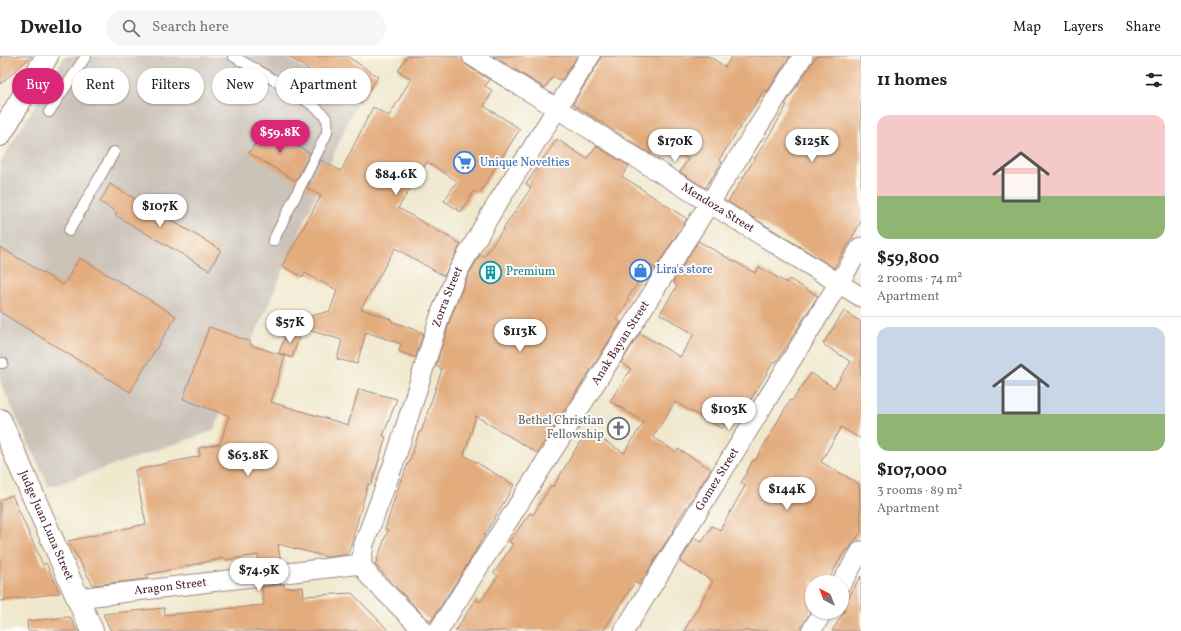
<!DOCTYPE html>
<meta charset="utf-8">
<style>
:root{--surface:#fff;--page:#f6f6f6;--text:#202124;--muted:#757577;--line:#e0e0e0;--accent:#db2777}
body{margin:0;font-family:Vollkorn,serif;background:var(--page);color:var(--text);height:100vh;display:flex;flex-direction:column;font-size:15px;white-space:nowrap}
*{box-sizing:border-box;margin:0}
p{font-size:13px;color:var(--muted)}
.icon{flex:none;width:22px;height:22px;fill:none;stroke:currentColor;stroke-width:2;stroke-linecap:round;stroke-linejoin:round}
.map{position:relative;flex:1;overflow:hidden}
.drawer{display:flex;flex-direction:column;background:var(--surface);width:320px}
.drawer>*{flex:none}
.top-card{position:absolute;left:12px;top:12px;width:380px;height:36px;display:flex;gap:8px}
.needle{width:26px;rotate:318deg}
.buttons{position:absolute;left:805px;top:519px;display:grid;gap:8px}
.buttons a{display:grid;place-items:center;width:44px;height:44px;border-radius:50%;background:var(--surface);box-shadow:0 1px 3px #0004;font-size:20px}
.price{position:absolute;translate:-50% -34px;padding:0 9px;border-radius:14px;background:#fff;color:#222;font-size:13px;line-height:26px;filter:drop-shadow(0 1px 2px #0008)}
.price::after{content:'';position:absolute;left:50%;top:24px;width:12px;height:9px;margin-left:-6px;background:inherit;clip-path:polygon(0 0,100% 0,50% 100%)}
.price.on{background:var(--accent);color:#fff}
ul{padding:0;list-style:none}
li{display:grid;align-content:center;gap:8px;height:212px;padding:0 16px}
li+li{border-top:1px solid var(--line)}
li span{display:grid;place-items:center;height:124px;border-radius:12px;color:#555}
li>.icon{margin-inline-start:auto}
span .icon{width:72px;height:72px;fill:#fffc;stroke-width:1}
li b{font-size:17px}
h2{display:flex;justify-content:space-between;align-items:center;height:48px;padding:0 16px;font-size:17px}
.tag{padding:0 14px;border-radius:18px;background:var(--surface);box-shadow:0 1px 3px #0004;font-size:14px;line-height:36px}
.tag.on{background:var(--accent);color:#fff}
header{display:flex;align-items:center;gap:24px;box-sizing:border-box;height:56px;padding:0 20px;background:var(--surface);border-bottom:1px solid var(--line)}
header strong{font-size:19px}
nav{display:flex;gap:22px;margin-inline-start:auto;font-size:14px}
.search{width:280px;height:36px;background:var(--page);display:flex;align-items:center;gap:10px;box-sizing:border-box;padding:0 14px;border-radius:22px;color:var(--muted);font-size:15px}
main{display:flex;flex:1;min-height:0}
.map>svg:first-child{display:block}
</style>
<header>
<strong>Dwello</strong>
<div class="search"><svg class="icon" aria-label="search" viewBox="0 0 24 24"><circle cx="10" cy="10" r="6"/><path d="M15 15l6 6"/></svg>Search here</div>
<nav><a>Map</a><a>Layers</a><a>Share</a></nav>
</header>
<main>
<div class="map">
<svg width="861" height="575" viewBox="0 0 861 575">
<rect width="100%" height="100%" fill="#fdfcf7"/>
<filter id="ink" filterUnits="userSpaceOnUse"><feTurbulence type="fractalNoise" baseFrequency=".025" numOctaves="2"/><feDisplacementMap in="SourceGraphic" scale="8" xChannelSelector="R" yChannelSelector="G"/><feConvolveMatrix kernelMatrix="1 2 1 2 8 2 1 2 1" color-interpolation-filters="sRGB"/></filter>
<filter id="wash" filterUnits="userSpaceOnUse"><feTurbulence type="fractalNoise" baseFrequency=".012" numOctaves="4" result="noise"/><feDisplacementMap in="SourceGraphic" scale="16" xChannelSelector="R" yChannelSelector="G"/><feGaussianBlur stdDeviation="0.9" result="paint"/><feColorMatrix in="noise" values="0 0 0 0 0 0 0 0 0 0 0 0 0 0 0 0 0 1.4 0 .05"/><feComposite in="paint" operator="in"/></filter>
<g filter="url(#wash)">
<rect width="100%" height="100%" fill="#f0e8cd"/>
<!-- industrial -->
<path fill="#cbc2b8" d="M65,0H284L357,45L213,375L49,431L0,326V107Z"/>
<g id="blocks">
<!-- building -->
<path fill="#e3ac7d" d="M0,0H32L0,28Z
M288,0H347L378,21L360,48Z
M407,0H461L466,9L490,24L485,30L493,35L484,50L520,73L479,138L474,135L461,156L444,145L457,125L427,106L398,152L461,188L444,220L395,192L361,253L391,263V265L423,277L415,302L399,295L401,288L366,276L357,308L337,303L342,284L308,274L307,277L288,271L291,268L286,267L295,265L303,257L307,261L330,255L337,234L305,217L303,221L282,210L321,140L307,132L321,104L341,115L373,51L389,60L411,23L398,15Z
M493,0H577L561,25L553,20L545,32Z
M601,0H709L725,11L732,0H790L767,36L764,34L719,104L722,106L705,132L680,116L688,103L660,84L651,98L573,48L599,6Z
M817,0H861V166L834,212L728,146L776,68L787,49L785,48Z
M265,72L310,97L296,125L249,97Z
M557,83L587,103L596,90L629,110L622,120L687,163L655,213L650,209L627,243L629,244L617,263L621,266L537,397L476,360L464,399L514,429L470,504L431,565L424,560L375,509L388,474L385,473L401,423L402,424L408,407H409L419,376H421L442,313L436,310L451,261L467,222L480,199L484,201L531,132L526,128Z
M110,128L221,194L209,214L115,159L117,156L100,146Z
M698,185L755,217L759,211L787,227L789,223L818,240L776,306L774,305L747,350L739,345L722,373L675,346L653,381L676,396L678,393L711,413L675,469L676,470L639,529L635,526L603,575H455L476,543L480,546L498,520L494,517L513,488L509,486L530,457L533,459L551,429L553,431L587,374L624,397L644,366L610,345L631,313L621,307L640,277L680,301L694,278L660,258L677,230L673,225Z
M0,191L63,229L80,202L176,260L130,336L0,256Z
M844,255L861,266V383L841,371L821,406L859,428L861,476L848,494L846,493L827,526H812V553L800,575H684L713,525L680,506L694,482L702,486L712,470L720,474L745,430L741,427L753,404L755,405L790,344L792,345L811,317L834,332L851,306L823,288Z
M209,271L251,286L250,289L285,300L271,346L348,369L359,333L397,343L383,380L386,381L371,429L368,428L348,498L327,501L278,488L281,507L259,509L258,499L225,504L224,502L146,519L147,523L93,529L68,485L146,468L135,414L200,400L199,392L220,388L229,360L183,343Z
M287,275L300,279L292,302L279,297Z
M12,439L43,509L46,507L60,537L0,545V444Z
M861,520V575H832L845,554L842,552Z
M284,528L285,532L303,531L304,540L352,537L389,575H111L103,558L164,552L165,559L264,549L262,531Z
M70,561L77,575H28L27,565Z"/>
</g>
</g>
<g filter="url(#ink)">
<use href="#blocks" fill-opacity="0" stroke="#9d847c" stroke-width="1"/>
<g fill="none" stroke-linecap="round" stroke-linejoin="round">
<defs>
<path id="service" d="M233,0C251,11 320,48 327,64C328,67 327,73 327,77L273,185
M49,56L86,0
M69,175L114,96
M0,307H3"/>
<g id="minor">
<path id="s1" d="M472,0L861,241"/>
<path id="s2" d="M361,508L364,488L395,404L441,257L457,217L490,159L590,0"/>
<path d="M842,526L861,495"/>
<path id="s3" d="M78,542L361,508L370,521L424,575"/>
<path id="s4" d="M438,575L803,0"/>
<path id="s5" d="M624,575L861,191"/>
<path d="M811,575L823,556"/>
</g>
<g id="tertiary">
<path d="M0,79L47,0"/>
<path id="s6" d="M0,364L92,575"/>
</g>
</defs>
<!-- service casing -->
<use href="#service" stroke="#9d847c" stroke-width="12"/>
<!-- minor casing -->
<use href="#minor" stroke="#9d847c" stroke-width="21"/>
<!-- tertiary casing -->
<use href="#tertiary" stroke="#9d847c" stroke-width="24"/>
<!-- service -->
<use href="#service" stroke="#fff" stroke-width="10"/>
<!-- minor -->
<use href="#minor" stroke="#fff" stroke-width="19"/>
<!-- tertiary -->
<use href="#tertiary" stroke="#fff" stroke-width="22"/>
</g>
</g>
<!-- icons -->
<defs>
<symbol id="supermarket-ring" viewBox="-11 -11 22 22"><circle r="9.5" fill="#fdfcf7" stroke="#3f7fe0" stroke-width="1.5"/><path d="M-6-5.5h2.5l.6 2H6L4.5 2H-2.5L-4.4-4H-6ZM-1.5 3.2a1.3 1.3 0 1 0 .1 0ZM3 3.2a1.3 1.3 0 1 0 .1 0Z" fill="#3f7fe0"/></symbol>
<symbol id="shop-ring" viewBox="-11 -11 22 22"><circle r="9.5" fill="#fdfcf7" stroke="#3f7fe0" stroke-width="1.5"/><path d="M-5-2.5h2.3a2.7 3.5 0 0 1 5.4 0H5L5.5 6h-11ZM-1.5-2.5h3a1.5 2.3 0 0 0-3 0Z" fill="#3f7fe0"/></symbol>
<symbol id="building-ring" viewBox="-11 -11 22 22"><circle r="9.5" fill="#fdfcf7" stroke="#0f9aa8" stroke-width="1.5"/><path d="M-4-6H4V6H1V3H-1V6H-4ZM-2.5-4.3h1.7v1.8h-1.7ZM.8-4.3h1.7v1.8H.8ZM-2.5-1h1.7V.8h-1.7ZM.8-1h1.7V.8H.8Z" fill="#0f9aa8"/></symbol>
<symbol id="church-ring" viewBox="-11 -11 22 22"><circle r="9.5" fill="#fdfcf7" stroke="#6b7280" stroke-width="1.5"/><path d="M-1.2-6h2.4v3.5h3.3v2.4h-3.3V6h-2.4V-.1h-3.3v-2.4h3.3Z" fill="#6b7280"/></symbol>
</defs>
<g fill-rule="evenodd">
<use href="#supermarket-ring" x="452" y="94" width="25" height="25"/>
<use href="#shop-ring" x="628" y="202" width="25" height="25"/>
<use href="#building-ring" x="478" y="204" width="25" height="25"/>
<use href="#church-ring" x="606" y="360" width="25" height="25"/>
</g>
<g text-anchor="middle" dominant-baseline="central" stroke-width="4" stroke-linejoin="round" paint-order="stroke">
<!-- shop labels -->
<g font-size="12" fill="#366cbe" stroke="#fdfcf7" text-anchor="start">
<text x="480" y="107">Unique Novelties</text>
<text x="656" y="214">Lira's store</text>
</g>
<!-- street labels -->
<g font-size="12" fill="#4a1f2b" stroke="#fdfcf7">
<text stroke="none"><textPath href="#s1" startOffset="289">Mendoza Street</textPath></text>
<text stroke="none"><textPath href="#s2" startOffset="281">Zorra Street</textPath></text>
<text stroke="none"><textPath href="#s4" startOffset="341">Anak Bayan Street</textPath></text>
<text stroke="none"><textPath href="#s5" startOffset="178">Gomez Street</textPath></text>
<text stroke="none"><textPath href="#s6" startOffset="115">Judge Juan Luna Street</textPath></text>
<text stroke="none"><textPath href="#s3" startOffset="93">Aragon Street</textPath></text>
</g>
<!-- culture labels -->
<g font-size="12" fill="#0d838f" stroke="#fdfcf7" text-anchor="start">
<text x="506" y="216">Premium</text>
</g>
<!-- worship labels -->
<g font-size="12" fill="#5b616d" stroke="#fdfcf7" text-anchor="end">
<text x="604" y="365">Bethel Christian<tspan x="604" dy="14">Fellowship</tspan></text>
</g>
</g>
</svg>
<div class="buttons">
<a><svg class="needle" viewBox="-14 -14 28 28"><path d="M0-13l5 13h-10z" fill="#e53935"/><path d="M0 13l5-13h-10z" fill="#757577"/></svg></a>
</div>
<b class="price on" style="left:280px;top:98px">$59.8K</b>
<b class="price" style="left:675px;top:107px">$170K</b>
<b class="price" style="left:812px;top:107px">$125K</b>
<b class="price" style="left:396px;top:140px">$84.6K</b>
<b class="price" style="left:160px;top:172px">$107K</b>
<b class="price" style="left:290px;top:288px">$57K</b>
<b class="price" style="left:520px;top:297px">$113K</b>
<b class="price" style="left:729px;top:375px">$103K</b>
<b class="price" style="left:248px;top:421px">$63.8K</b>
<b class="price" style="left:787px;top:455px">$144K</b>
<b class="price" style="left:259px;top:536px">$74.9K</b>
<div class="top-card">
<a class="tag on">Buy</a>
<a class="tag">Rent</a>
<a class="tag">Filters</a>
<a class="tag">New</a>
<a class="tag">Apartment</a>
</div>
</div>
<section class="drawer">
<h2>11 homes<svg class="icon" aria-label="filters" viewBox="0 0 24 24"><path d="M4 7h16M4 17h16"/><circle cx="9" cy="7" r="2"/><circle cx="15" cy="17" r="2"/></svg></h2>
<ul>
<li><span style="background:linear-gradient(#f6c9c9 65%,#8fb573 0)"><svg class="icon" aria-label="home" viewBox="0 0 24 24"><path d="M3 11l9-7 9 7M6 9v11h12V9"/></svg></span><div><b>$59,800</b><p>2 rooms · 74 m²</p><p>Apartment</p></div></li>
<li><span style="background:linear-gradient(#c9d6e8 70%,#8fb573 0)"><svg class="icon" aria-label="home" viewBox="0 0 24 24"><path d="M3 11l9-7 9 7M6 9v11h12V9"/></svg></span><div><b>$107,000</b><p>3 rooms · 89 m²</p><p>Apartment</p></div></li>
</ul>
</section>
</main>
